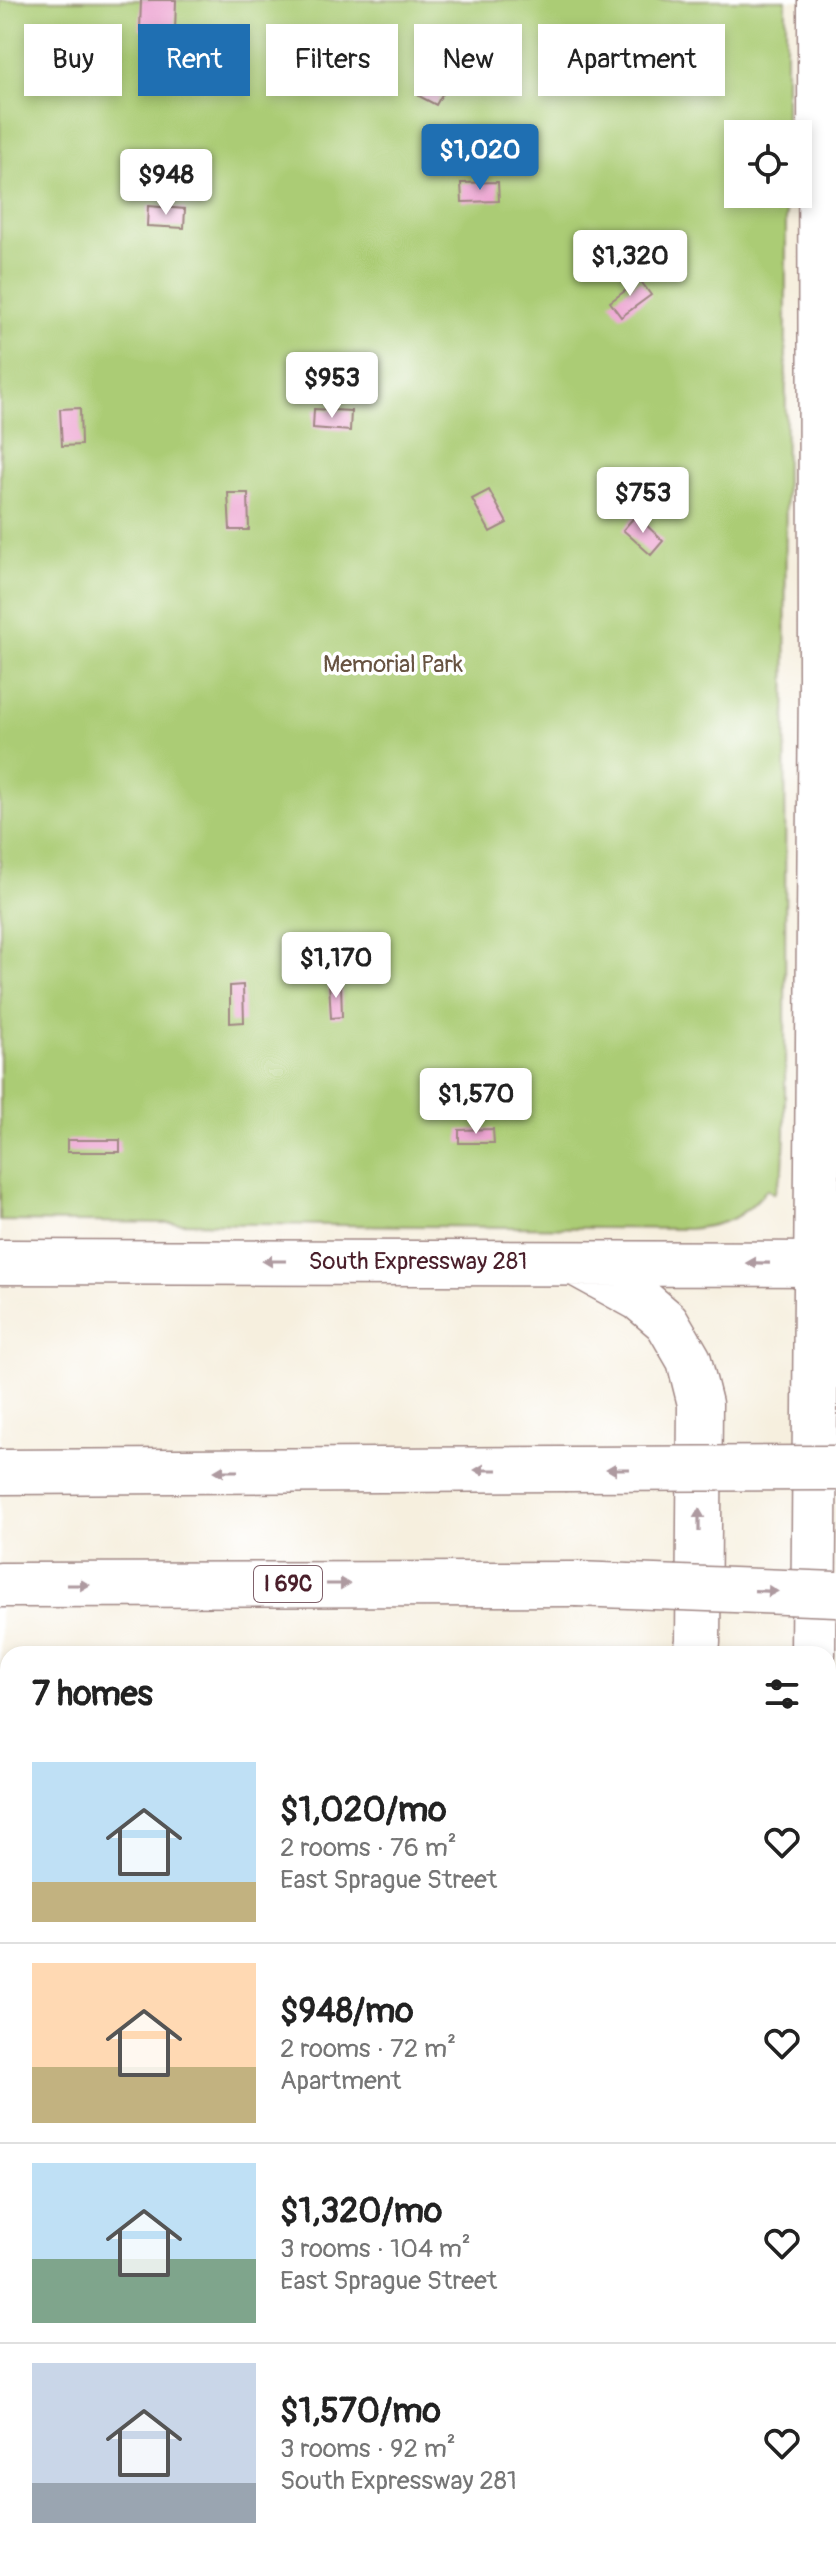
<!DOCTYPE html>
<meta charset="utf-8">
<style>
:root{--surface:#fff;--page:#f2f2f2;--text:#222;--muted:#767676;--line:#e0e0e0;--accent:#1f6fb2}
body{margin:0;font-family:Pangolin,sans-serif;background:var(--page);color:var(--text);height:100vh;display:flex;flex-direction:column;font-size:30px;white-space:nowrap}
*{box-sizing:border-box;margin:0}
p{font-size:26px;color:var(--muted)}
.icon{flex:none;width:44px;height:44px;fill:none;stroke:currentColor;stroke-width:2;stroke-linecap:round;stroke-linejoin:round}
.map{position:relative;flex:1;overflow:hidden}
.side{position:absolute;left:0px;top:1646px;width:836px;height:912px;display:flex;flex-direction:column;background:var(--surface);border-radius:24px 24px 0 0;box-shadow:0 4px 12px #0003}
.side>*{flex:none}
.banner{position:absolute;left:24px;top:24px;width:788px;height:72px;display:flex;gap:16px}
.tools{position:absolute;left:724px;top:120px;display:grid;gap:16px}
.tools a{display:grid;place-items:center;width:88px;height:88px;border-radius:0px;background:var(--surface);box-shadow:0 4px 12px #0003;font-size:40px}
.price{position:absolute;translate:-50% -68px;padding:0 18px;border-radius:8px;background:#fff;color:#222;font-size:26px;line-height:52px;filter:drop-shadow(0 2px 4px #0008)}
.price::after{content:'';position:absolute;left:50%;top:48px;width:24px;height:18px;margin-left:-12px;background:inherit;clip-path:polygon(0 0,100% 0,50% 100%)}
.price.on{background:var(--accent);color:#fff}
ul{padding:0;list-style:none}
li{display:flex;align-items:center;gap:24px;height:200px;padding:0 32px}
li+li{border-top:2px solid var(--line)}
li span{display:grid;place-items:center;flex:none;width:224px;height:160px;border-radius:0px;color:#555}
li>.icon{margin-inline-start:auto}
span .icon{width:96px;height:96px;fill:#fffc;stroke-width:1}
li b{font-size:34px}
h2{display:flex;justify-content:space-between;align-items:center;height:96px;padding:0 32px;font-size:34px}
.pill{padding:0 28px;border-radius:0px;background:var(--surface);box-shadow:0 4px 12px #0003;font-size:28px;line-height:72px}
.pill.on{background:var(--accent);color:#fff}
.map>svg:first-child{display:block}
</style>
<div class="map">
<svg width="836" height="2558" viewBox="0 0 836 2558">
<rect width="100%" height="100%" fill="#fff"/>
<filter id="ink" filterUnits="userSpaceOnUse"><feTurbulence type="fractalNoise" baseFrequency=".0125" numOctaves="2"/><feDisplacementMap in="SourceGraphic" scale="16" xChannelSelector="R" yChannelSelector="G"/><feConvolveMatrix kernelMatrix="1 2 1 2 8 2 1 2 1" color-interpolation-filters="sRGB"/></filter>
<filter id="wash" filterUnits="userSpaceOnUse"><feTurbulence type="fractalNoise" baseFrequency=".006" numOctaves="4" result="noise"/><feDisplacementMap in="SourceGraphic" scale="32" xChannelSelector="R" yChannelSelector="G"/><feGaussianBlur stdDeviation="1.8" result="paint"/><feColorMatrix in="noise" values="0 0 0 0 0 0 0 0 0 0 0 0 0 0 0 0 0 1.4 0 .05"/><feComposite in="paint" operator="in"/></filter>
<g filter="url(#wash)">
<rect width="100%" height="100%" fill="#f6efde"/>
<!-- green -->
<path fill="#abcc74" stroke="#7a7650" stroke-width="2" d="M0,0H786V134H738V194H786L785,1134L783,1169L774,1194L767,1189C742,1219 726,1225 688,1229L0,1221Z"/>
<g id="blocks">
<!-- building -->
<path fill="#eda5d2" d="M141,0H176L175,32L140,30Z
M437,63L454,73L436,105L419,96Z
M619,68L656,70L655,89L618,87Z
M498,182L499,201L462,202L461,183Z
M148,206L185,209L184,228L147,226Z
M640,280L651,295L621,317L610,302Z
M80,408L81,445L62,446L60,409Z
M314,409L351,411L350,431L313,428Z
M489,490L507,523L490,532L472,499Z
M228,493H248L249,530H230Z
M636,515L663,541L651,555L623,530Z
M341,982L342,1017L331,1018L329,983Z
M243,985L244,1022L230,1023V986Z
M493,1129L494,1143H459V1130Z
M67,1140H120V1152H67Z"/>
</g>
</g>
<g filter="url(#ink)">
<use href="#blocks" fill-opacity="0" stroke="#a08784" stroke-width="2"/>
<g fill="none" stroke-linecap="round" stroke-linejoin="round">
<defs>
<path id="minor" d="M813,1654L821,678L820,0
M828,2332H836
M811,2558V2550"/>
<path id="major" d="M0,1262L836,1264
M578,1265L640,1299L667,1322L689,1360L700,1404L698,1642L695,1654
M0,1784H8
M828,1791H836"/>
<path id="highway" d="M0,1472L564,1469
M0,1585L576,1584"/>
</defs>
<!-- minor casing -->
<use href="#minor" stroke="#a08784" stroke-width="47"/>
<!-- major casing -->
<use href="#major" stroke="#a08784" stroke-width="47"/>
<!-- highway casing -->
<use href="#highway" stroke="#a08784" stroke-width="47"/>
<!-- minor -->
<use href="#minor" stroke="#fff" stroke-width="44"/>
<!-- major -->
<use href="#major" stroke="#fff" stroke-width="44"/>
<!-- highway -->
<use href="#highway" stroke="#fff" stroke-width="44"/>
<defs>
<path id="highway-bridge" d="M564,1469L836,1468
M576,1584L836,1594"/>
</defs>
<!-- highway-bridge casing -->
<use href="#highway-bridge" stroke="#a08784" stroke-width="47" stroke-linecap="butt"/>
<!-- highway-bridge -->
<use href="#highway-bridge" stroke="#fff" stroke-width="44"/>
</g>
<!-- one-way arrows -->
<defs><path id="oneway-solid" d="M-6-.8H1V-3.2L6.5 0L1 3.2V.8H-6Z" transform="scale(2)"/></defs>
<g fill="#ae9aa0">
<use href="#oneway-solid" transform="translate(274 1261) rotate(180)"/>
<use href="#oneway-solid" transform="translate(758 1263) rotate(-179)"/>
<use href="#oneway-solid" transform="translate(618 1469) rotate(180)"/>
<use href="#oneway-solid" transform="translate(486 1470) rotate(180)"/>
<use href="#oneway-solid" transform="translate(226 1471) rotate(180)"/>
<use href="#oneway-solid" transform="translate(699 1520) rotate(-90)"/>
<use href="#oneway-solid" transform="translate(338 1584)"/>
<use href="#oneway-solid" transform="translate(78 1585)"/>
<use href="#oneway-solid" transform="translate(766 1591) rotate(2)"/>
</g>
</g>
<g text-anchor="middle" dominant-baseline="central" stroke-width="7" stroke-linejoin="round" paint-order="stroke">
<!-- shield labels -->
<rect fill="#fff" stroke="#80626b" stroke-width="2" x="254" y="1566" width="68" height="36" rx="6"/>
<g font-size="22" font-weight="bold" fill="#4a1f2b">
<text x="288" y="1584">I 69C</text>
</g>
<!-- park labels -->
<g font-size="24" fill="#675341" stroke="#fff">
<text x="393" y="664">Memorial Park</text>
</g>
<!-- street labels -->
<g font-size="24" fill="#4a1f2b" stroke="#fff">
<text x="418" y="1261">South Expressway 281</text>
</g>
</g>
</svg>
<div class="tools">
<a><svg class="icon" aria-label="locate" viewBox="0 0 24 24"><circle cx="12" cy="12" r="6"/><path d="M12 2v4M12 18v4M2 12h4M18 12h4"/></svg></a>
</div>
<b class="price on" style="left:480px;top:192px">$1,020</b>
<b class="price" style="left:166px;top:217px">$948</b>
<b class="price" style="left:630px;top:298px">$1,320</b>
<b class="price" style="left:332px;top:420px">$953</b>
<b class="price" style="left:643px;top:535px">$753</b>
<b class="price" style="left:336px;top:1000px">$1,170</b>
<b class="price" style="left:476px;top:1136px">$1,570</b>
<div class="banner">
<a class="pill">Buy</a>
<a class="pill on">Rent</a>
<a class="pill">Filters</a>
<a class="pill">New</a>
<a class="pill">Apartment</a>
</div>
<section class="side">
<h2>7 homes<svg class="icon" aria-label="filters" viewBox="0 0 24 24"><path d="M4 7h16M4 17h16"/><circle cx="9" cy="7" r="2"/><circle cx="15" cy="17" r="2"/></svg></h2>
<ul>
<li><span style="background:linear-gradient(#bfe0f5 75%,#c2b280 0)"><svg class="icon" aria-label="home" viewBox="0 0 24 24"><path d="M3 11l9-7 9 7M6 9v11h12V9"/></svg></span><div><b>$1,020/mo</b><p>2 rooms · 76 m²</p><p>East Sprague Street</p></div><svg class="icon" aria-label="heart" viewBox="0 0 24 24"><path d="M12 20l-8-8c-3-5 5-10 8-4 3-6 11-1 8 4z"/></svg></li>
<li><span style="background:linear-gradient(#ffd9b3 65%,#c2b280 0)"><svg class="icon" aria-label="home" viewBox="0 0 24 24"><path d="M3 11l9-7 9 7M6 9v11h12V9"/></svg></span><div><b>$948/mo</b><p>2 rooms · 72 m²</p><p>Apartment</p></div><svg class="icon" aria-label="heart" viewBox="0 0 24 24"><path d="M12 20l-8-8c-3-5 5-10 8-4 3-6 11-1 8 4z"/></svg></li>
<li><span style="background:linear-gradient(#bfe0f5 60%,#7fa58c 0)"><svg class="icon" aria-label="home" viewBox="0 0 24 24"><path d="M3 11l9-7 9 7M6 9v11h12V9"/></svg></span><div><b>$1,320/mo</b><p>3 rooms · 104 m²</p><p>East Sprague Street</p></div><svg class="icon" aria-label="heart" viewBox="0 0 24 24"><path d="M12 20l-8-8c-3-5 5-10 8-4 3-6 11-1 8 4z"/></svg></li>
<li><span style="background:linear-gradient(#c9d6e8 75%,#9aa5b1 0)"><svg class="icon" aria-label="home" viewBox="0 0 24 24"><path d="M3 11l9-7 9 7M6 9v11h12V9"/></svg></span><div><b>$1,570/mo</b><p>3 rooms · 92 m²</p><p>South Expressway 281</p></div><svg class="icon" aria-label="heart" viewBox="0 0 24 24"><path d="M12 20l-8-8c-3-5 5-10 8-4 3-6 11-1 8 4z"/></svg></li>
</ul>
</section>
</div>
